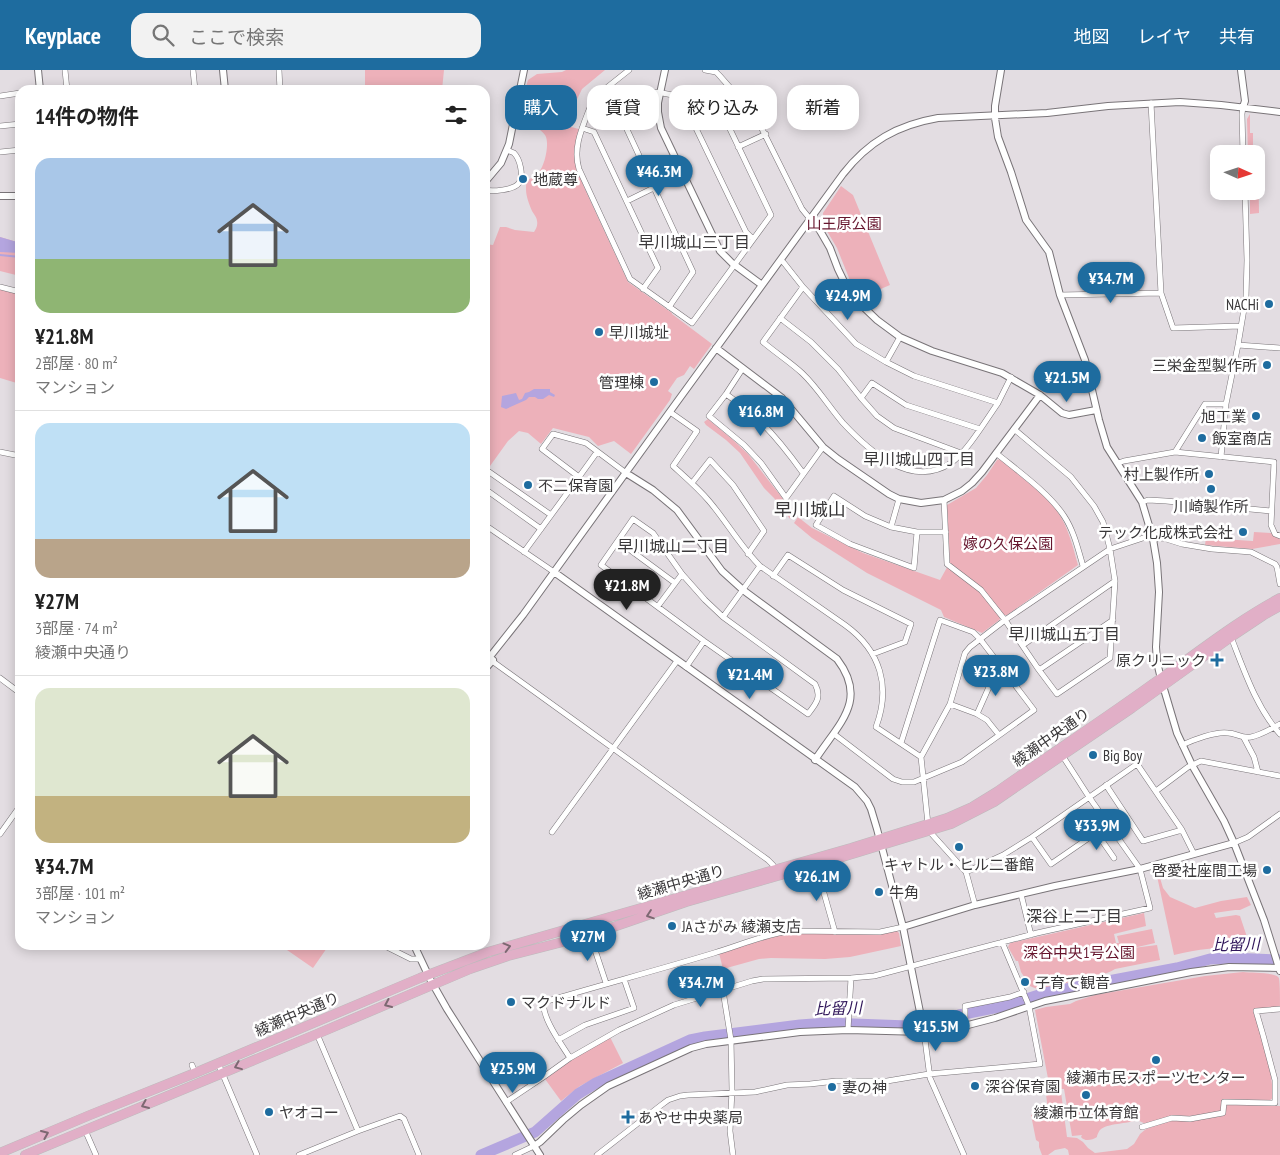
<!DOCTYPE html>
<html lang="ja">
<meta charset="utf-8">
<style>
:root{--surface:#fff;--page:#f2f2f2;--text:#222;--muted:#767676;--line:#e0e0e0;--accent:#1e6c9f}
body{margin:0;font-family:"PT Sans Narrow","Noto Sans JP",sans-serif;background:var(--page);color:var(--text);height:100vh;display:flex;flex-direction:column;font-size:19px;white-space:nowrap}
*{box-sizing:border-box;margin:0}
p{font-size:16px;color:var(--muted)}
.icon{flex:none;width:28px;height:28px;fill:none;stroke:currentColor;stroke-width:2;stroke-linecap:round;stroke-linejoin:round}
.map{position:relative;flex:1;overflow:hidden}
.side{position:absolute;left:15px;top:15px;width:475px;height:865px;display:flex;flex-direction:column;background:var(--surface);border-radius:15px;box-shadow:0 2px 12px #0003}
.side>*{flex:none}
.hud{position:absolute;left:505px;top:15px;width:475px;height:45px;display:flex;gap:10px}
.needle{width:32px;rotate:93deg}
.fabs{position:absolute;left:1210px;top:75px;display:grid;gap:10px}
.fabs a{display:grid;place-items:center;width:55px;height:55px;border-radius:10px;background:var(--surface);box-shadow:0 2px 12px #0003;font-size:25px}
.price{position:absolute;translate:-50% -42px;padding:0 11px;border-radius:18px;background:var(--accent);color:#fff;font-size:16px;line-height:32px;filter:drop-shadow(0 1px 2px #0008)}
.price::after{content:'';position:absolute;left:50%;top:30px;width:15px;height:11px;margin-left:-8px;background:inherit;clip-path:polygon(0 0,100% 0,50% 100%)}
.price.selected{background:#222;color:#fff}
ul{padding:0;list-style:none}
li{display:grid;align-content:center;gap:10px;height:265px;padding:0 20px}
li+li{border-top:1px solid var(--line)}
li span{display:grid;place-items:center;height:155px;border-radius:15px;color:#555}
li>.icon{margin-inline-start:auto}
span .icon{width:90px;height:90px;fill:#fffc;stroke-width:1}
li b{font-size:21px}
h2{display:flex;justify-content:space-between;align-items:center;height:60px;padding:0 20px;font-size:21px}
.tag{padding:0 18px;border-radius:15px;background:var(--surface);box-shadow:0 2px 12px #0003;font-size:18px;line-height:45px}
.tag.selected{background:var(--accent);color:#fff}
header{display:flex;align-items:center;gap:30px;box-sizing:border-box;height:70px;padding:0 25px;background:var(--accent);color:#fff}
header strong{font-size:24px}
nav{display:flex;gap:28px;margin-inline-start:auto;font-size:18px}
.search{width:350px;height:45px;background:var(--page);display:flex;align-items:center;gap:12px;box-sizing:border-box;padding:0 18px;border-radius:15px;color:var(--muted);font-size:19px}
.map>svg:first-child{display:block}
</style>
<header>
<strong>Keyplace</strong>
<div class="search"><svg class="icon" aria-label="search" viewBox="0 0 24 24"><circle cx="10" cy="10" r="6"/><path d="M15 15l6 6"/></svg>ここで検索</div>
<nav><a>地図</a><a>レイヤ</a><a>共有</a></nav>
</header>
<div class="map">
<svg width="1280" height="1085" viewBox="0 0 1280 1085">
<rect width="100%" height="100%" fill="#e3dde2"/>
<!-- green -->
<path fill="#edb1ba" d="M365,0H444L442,20H363L365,15Z
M566,0H605L582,19L568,48L567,56L579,59L574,81L576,97L584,117L628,212L672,243V244L712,274L694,299L690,296L684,305L677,308L668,321L672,324L670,330L631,384L614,371L598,376L589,367L553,358L541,374L528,363L519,361L508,371L490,396L485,393V174L493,175L500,157H506L515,160L534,162C536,159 538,155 537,151C537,148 534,144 532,141C529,134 526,126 526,119C526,107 533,109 539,102C545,95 550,72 545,65C541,59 534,57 529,53C526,50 525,48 520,46L521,43H524V23L528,10L537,4L562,2Z
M1250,44V63H1253V76L1258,77L1259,143L1250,144V121H1256V84H1248L1247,49Z
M841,116L853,125L890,215L862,227L854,218L851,213L837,178L824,156L823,143Z
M20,165V206L0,201V167L17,172Z
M0,219L20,224V314L0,308Z
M708,349L733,370L748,384L794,443L790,449L774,428L764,418L740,383L726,370L706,355L704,352Z
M1000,389C1018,405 1043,422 1057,441C1068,456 1073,477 1078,495L1007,545H1004L998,551L982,563L944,547L941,540L867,503L812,468L794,453L798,447L812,458L863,483L940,510L950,492L947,435L976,418L987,405L997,390Z
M1254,462L1271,463L1280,469V474L1252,479L1205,475L1206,468L1253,471Z
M1158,801L1163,818L1170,827L1195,838L1221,831L1247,827L1251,835L1240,840H1235L1214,843L1216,848L1236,845L1240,846L1249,873L1246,877C1221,877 1197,879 1174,885L1157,806Z
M1144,843L1146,856L1114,864L1116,873H1119L1117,866L1152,859L1155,873L1133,878L1157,875L1160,890L1115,899C1105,906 1091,905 1080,908C1068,912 1055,919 1042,919C1037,919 1034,918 1030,916L1021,902L1018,891H1016L1008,877L1010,873Z
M896,860L899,863L901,876L850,887L825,889L771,888L759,889L723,899L719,883L784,864Z
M291,875H329L313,898L287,880Z
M1243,902C1251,903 1275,902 1279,908C1280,913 1280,930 1280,937L1253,939V940C1263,969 1272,998 1273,1028L1270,1030L1222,1029L1221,1040L1218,1043L1188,1046L1174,1045L1146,1054L1137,1050C1128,1054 1107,1053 1100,1060C1099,1061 1097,1065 1097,1067C1092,1070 1085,1072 1081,1067L1082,1065L1072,1066L1064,1019H1050L1035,940L1046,937L1070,934L1076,931L1095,925L1205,906Z
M610,967L623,993L580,1016L561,1031L545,1009L573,989Z
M1061,1022L1067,1067L1077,1068L1083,1072L1088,1078L1095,1083L1127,1079L1134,1074L1140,1064L1146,1059L1173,1050L1190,1051L1223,1046L1227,1035L1280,1036V1085H1069L1068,1080L1065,1078L1055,1080L1048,1085H1042L1039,1077V1072L1036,1070L1031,1045L1048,1041L1046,1024Z"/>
<!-- water -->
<path fill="#b4a5df" d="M0,167L17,172L20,175V183L0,182Z
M534,319H550V322L555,325L554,327L549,325L543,329H538L535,327H529L526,330L506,339L501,337L502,326L516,323L519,330L522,329L525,323L529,322Z"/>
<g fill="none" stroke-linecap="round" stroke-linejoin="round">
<!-- stream -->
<path stroke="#b4a5df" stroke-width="2" d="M0,185L20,187"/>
<!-- river -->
<path stroke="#b4a5df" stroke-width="11" d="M481,1085L535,1062L578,1024L596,1013L690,970L705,967L800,955L827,953L908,956L929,954L959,945L1004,936L1045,923L1177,898L1210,889L1230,888L1280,890"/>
<defs>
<path id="minor" d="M65,0L67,20
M193,0L195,20
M279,0L280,20
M629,0L595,27L592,32C584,54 572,76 579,99L630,209L692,253L771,145L719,36C708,34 698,32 688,29C661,22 623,10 624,53L693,202L669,237
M705,0L716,2L719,5L756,47L802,139L811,150
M0,26L20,23
M691,30L689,41L692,50L746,162L753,169
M1151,33L1161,223L1173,258L1241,256
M1243,37L1242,44L1243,84
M0,56L20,54
M582,58L594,62L658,198L643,219
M738,77L766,64
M0,82L20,80
M485,120C492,122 514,120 519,113C524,106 520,89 514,83C512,82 509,81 507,80
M627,131L682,104
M781,190L784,193L803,217L763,272C776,283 790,292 802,303C818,318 829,337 843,353C869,381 911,419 951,393C967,382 986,350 998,333
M0,217L20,222
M803,217L856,274L886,292
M1060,225L1161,223
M780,248L811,272L838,299L861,328L877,346L894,358L961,383
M900,267L886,292L914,306L998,333L1011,307
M1238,275L1280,278
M743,298L726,324L709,346L744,375L761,393L786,428L823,377
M726,324C734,330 743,336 751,343C771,360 788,382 803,403
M861,328L872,313L906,335L980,359
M670,342L697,361L673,396C685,407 698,418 709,431C727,452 740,476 760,496L845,555C881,581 891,617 876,657L921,687
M0,382L20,386
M1175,382L1205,334H1226
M996,383C1018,401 1049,423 1064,446C1074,461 1078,479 1083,496
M1221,387L1226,334L1238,275L1246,227L1247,190L1245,121
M1118,393L1124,391L1175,382L1274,392L1271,455L1275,464L1280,466
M485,399L551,445
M579,407L597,382
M692,413L710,390L733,415L764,461L748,484
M485,419L541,459
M899,429L891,457L917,462H946
M944,430L947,494L981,520L1005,550L1039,600L1057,624L1110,588L1115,511L1110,479L1103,452L1094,436L1071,407L1014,359
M1142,432L1148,430L1166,431L1271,441
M633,449L653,463L682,504L705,530L723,547L815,614C822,627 816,634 808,644L704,571L601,495Z
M485,455L554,502
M891,457L865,446L834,426L816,455L850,474L914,498L917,462
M1153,469L1163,468L1182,474L1212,479L1251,482L1275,494L1277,497L1280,514
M618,471L675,513
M524,482L579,407L542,379L553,364L586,373L626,403
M773,506L788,485L843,520L911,554L905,572L873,584
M658,536L682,504
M723,547L760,496
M1231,567C1244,600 1256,637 1280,664
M1023,575L1115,511
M492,591L768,790L773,795L775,800
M686,597L704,571
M1039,600L1113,550
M0,608L20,623
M950,634L977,644L987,650L999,665
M977,644L989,617L1006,603
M834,664L893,709L902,712H914L962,692L1034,640L980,569L973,562L940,550L901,673
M1244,668L1254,687L1258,702
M1182,675C1193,670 1216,661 1228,663C1236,663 1242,669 1251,667C1261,665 1271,659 1280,654
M1106,715L1143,771L1182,760
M1156,721L1188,697L1201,691L1280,706
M928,754L921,687L950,634L965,583L970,577L1005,550L1110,479L1152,465
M552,762L677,591
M930,762L966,802L975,835
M1096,762L1114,788
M0,764L20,736
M1032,767L1051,794L1109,754
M1234,773L1248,767L1280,744
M816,795L835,862
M966,802L1003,785L1032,767L1137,694L1182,760L1194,784
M1021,824L1031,865
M590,865L606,913
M383,875L411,889H420
M723,921L731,970L732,1020L730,1061L733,1085
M965,957V936L1010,927L1024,922
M848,960L851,908
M924,962L930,1008L964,1085
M317,964L358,1061
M558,970L585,955L634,938L624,909
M570,988C562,975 541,947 544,932C601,915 658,900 714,883C738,876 768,863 792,861L880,862L903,857
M218,993L257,1085
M192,995L195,1003
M506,1032L542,1008L570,988L619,960L674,935L752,911L763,909L851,908L874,906L1037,863L1150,838L1140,799L1089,727L1062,685
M1142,1057L1172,1048L1190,1049L1223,1043L1224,1032L1275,1033V1010L1263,965L1256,941L1280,939
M85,1060L96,1085
M299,1085L358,1061L400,1046L404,1049L419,1085
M515,1085L534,1076
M597,1085L660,1036L668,1030L680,1026L688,1025L755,1022L787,1015L810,1014L836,1011H887L929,1004L1040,994L1029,936L1002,872"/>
<path id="tertiary" d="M38,0L40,20
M223,0L225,20
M665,0L658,33V42L661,58L720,181L732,193L762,215
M1001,0L995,36V48L998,67L1011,102L1026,150L1049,182L1060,225L1085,290L1099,350L1107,377L1142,432L1153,469L1157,493L1159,522L1156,577L1157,592L1161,609L1177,663L1192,695L1224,751L1234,773L1264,850L1280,901
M1241,0L1245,31L1243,37
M485,112L501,93L509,74L524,0
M0,126H20
M811,150L819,159L830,178L838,199L850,224L877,250L900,267L932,281L1002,303L1040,325L1062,343L1069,345L1096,340
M716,278L782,328L823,377L838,389L889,424L899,429L921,433L944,430L962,421L972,413L982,402L1040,325
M626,403L653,420L677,440L722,501L743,520L837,589C869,631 838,654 815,690
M554,502L855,717L867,731L871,739L877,759L903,857L924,962
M485,593L523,545L554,502L674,336L843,104C868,72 897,55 938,48L1047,43L1108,36L1180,32L1221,35L1280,42
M485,599L493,590
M903,857L975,835L1055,816L1140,799L1234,773
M414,875L430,909L447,939L540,1085
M534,1076L540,1072L563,1050L581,1035L608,1016L691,978L706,974L800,962L848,960L924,962L949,960L995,948L1045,931L1191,902L1229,897L1280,898"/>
<path id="primary" d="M0,1083L90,1045L195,1003L420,908L488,882L851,778L928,754L947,748L972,737L998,721C1049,685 1103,650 1154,613C1196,584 1235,552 1280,528
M25,1085L317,964L470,899L508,886L590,865L686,832L816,795L951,754L994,732L1132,638L1231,567L1264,545L1280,536"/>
</defs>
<!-- minor casing -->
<use href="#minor" stroke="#797478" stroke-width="6"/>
<!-- tertiary casing -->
<use href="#tertiary" stroke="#797478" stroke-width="8"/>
<!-- primary casing -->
<use href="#primary" stroke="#bcbbbc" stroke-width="10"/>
<!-- minor -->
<use href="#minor" stroke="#fff" stroke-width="5"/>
<!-- tertiary -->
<use href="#tertiary" stroke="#fff" stroke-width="6"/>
<!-- primary -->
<use href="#primary" stroke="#e1afc7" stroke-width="9"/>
</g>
<!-- one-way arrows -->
<defs><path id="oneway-chevron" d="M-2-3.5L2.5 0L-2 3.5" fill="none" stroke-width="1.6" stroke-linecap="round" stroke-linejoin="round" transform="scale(1.25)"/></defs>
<g stroke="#7d6872">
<use href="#oneway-chevron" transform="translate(650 845) rotate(161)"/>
<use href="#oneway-chevron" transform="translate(507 877) rotate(-15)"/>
<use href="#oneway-chevron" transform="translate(388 934) rotate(156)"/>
<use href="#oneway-chevron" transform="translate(238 996) rotate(158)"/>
<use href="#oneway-chevron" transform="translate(145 1035) rotate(157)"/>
<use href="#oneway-chevron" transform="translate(45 1064) rotate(-23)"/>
</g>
<!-- markers -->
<g fill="#1e6c9f" stroke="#fff" stroke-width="2">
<circle cx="523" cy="109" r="5"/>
<circle cx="1269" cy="234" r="5"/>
<circle cx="599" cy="262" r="5"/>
<circle cx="1267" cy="295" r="5"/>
<circle cx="654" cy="312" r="5"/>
<circle cx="1256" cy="346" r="5"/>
<circle cx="1202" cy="368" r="5"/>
<circle cx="1209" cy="404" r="5"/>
<circle cx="528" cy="415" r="5"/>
<circle cx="1211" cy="419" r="5"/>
<circle cx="1243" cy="462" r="5"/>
<path d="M1214.5 582.5h5v5h5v5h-5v5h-5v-5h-5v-5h5z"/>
<circle cx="1093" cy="685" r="5"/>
<circle cx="959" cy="777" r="5"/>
<circle cx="1267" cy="800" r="5"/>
<circle cx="879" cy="822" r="5"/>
<circle cx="672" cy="856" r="5"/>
<circle cx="1025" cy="912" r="5"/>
<circle cx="511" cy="932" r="5"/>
<circle cx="1156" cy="990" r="5"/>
<circle cx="975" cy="1016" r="5"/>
<circle cx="832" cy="1017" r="5"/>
<circle cx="1086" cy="1025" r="5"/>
<circle cx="269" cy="1042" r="5"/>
<path d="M625.5 1039.5h5v5h5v5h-5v5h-5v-5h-5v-5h5z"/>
</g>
<g text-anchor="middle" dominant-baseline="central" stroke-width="5" stroke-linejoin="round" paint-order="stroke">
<!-- poi labels -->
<g font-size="15" fill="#3a383a" stroke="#fff" text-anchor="start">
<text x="533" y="109">地蔵尊</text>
<text x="1259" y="234" text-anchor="end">NACHi</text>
<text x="609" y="262">早川城址</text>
<text x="1257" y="295" text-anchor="end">三栄金型製作所</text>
<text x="644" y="312" text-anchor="end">管理棟</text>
<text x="1246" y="346" text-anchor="end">旭工業</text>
<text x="1212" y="368">飯室商店</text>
<text x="1199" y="404" text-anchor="end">村上製作所</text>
<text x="538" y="415">不二保育園</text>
<text x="1211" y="436" text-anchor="middle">川崎製作所</text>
<text x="1233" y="462" text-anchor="end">テック化成株式会社</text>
<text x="1206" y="590" text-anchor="end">原クリニック</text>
<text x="1103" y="685">Big Boy</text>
<text x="959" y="794" text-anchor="middle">キャトル・ヒル二番館</text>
<text x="1257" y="800" text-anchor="end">啓愛社座間工場</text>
<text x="889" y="822">牛角</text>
<text x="682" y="856">JAさがみ 綾瀬支店</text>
<text x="1035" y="912">子育て観音</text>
<text x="521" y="932">マクドナルド</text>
<text x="1156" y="1007" text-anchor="middle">綾瀬市民スポーツセンター</text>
<text x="985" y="1016">深谷保育園</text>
<text x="842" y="1017">妻の神</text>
<text x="279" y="1042">ヤオコー</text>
<text x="1086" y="1042" text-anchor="middle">綾瀬市立体育館</text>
<text x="638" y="1047">あやせ中央薬局</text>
</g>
<!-- park labels -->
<g font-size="15" fill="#66152d" stroke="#fff">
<text x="844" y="153">山王原公園</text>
<text x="1008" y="473">嫁の久保公園</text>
<text x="1079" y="882">深谷中央1号公園</text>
</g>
<!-- street labels -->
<g font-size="15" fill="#3a383a" stroke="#fff">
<text transform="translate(1051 667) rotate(-35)">綾瀬中央通り</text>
<text transform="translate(681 812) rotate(-16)">綾瀬中央通り</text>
<text transform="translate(297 944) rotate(-23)">綾瀬中央通り</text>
</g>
<!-- neighbourhood labels -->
<g font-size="16" fill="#3a383a" stroke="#fff">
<text x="694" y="172">早川城山三丁目</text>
<text x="919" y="389">早川城山四丁目</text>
<text x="673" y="476">早川城山二丁目</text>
<text x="1064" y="564">早川城山五丁目</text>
<text x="1074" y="846">深谷上二丁目</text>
</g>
<!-- water labels -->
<g font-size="16" font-style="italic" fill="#30165a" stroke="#fff">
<text transform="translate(1236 874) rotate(-1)">比留川</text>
<text transform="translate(838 938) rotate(-2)">比留川</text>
</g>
<!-- quarter labels -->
<g font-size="18" fill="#3a383a" stroke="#fff">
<text x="810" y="439">早川城山</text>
</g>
</g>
</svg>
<div class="fabs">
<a><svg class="needle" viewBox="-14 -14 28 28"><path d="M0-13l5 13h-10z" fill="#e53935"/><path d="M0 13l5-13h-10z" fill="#767676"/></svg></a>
</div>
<b class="price" style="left:659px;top:127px">¥46.3M</b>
<b class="price" style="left:1111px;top:234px">¥34.7M</b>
<b class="price" style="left:848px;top:251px">¥24.9M</b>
<b class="price" style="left:1067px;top:333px">¥21.5M</b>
<b class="price" style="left:761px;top:367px">¥16.8M</b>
<b class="price selected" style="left:627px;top:541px">¥21.8M</b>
<b class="price" style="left:996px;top:627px">¥23.8M</b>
<b class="price" style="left:750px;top:630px">¥21.4M</b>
<b class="price" style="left:1097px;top:781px">¥33.9M</b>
<b class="price" style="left:817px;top:832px">¥26.1M</b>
<b class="price" style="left:588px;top:892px">¥27M</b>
<b class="price" style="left:701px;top:938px">¥34.7M</b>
<b class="price" style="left:936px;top:982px">¥15.5M</b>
<b class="price" style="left:513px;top:1024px">¥25.9M</b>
<div class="hud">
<a class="tag selected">購入</a>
<a class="tag">賃貸</a>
<a class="tag">絞り込み</a>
<a class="tag">新着</a>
</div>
<section class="side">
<h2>14件の物件<svg class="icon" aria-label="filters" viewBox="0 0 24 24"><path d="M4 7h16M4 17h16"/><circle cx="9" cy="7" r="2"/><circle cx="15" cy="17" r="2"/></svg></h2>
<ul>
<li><span style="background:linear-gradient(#a9c7e8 65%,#8fb573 0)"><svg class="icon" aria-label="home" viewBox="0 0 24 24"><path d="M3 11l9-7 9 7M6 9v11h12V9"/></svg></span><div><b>¥21.8M</b><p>2部屋 · 80 m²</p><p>マンション</p></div></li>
<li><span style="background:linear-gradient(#bfe0f5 75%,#b9a48a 0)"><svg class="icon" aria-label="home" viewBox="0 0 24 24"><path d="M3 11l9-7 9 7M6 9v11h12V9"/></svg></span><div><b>¥27M</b><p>3部屋 · 74 m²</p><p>綾瀬中央通り</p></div></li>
<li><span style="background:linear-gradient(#dfe7d0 70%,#c2b280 0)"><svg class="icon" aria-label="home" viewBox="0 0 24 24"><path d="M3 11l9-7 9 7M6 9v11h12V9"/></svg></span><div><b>¥34.7M</b><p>3部屋 · 101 m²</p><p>マンション</p></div></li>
</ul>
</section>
</div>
